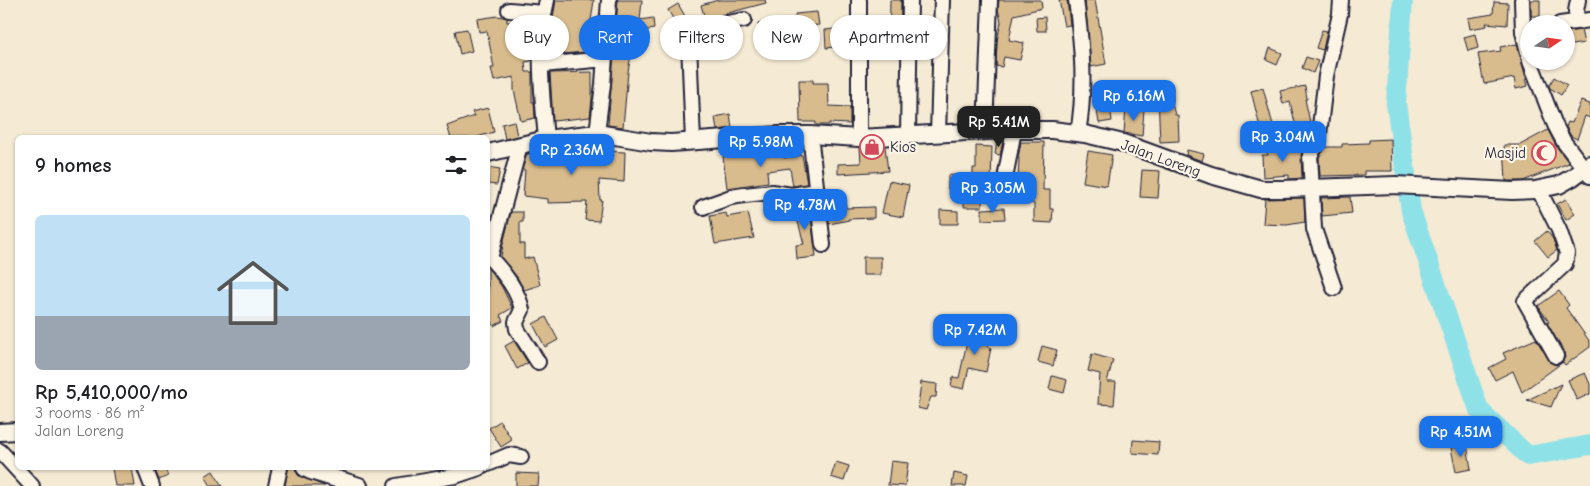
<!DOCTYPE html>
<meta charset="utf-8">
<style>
:root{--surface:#fff;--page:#f6f6f6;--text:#202124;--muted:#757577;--line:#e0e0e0;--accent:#1a73e8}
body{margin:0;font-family:"Comic Neue",sans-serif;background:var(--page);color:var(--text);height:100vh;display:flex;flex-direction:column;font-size:19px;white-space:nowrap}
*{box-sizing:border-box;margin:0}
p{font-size:16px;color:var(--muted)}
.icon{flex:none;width:28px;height:28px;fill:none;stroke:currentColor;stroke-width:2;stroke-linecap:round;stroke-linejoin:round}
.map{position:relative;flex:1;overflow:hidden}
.sheet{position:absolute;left:15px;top:135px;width:475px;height:335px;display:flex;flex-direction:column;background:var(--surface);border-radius:8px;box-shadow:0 1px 4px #0004}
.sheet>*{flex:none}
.hud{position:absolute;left:505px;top:15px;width:475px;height:45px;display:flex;gap:10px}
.needle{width:32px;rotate:77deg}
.tools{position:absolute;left:1520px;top:15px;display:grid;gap:10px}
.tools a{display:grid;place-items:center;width:55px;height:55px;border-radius:50%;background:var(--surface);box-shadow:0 1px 4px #0004;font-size:25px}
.price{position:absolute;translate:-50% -42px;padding:0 11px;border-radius:10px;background:var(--accent);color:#fff;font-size:16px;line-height:32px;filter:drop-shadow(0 1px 2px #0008)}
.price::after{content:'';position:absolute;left:50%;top:30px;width:15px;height:11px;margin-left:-8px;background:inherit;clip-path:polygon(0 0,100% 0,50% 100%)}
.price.selected{background:#222;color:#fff}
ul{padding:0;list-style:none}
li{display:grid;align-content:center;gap:10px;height:265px;padding:0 20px}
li+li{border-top:1px solid var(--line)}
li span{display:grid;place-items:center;height:155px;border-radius:8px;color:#555}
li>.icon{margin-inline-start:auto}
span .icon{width:90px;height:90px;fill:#fffc;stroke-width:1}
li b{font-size:21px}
h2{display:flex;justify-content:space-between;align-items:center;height:60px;padding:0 20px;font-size:21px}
.tag{padding:0 18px;border-radius:22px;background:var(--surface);box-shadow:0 1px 4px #0004;font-size:18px;line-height:45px}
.tag.selected{background:var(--accent);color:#fff}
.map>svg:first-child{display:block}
</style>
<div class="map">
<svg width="1590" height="486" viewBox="0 0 1590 486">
<rect width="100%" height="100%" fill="#f5ead3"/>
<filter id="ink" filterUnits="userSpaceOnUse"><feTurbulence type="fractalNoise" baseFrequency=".02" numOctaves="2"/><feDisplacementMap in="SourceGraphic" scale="10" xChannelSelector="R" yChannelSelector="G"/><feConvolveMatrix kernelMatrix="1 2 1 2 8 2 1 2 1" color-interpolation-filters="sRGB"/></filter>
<g filter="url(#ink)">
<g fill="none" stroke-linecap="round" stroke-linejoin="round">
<!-- river -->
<path stroke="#8fe1e8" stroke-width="20" d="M1403,0L1396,103L1411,211L1479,410L1528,456L1590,445"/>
</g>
<!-- building -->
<path fill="#d9bc8d" stroke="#22223b" d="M556,0H594L589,35H595L597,51L550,55V35Z
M618,0H642L640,20L653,18L654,29L635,32L628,72L623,127L608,125L615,42L618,24H616Z
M718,0H765L766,3L705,19L701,5Z
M890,0H901L900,54H889Z
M999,0H1041L1042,8L1014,15L1009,40L1024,43L1020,60L1004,57L1002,67L996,66L997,41L1001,22L998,9Z
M1059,0H1067L1070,25L1064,26Z
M1085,0H1095L1106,64L1091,67Z
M1531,0H1540V16H1531Z
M1494,2L1508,3L1507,25L1486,23L1487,26L1470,29L1468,18L1493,14Z
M678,4L685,16L675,22L668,10Z
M817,12L819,25L796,27L795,14Z
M498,16L507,18V22L531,21V61L525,62L526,72H532V102H534L535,118L521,121L514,90V77L494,81L491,68H494L487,31L479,32L477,19Z
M1045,17L1046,31H1037L1036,18Z
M778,20L780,32L761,36L758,24Z
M843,28L844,46L826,48L825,30Z
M467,29L472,51L460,54L455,31Z
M1322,30L1327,31L1323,50L1316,48Z
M1581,30L1584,43L1566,46V32Z
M1475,34L1478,48L1468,51L1464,37Z
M1517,44L1528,86L1516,89L1514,78L1484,84L1478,54L1501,51L1500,47Z
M1270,48L1282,53L1277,65L1266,60Z
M1306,57L1318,61L1313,73L1302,68Z
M592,72V99L590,117L553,121L550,73Z
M1554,77L1567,85L1561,95L1550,88L1549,86Z
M799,80H813V83H828L829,106L850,107V124L829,123V125H816V122H800Z
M1305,86L1307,99H1305L1311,127L1310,132L1298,135L1290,102L1283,104L1280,91Z
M1263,88L1277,140L1264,143L1251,91Z
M1169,92L1175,115H1178L1179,141L1160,142L1158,95Z
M1109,97L1112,121L1099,123L1095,99Z
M1581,101L1590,104V118L1585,116L1577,139L1571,136L1566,127L1568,122L1572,123Z
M488,108L494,132L474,138H451L447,126L474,116L472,112Z
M1126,108L1144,109L1142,136L1124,133Z
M730,114L732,128L717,130L715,117Z
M514,121L517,136L505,139L502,124Z
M1548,130L1556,146L1569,163L1523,181H1506L1504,145H1520Z
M1391,139L1392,171H1364V175L1320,176L1319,157L1326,147H1342V144L1369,143V140Z
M997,141L1003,142L1000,155L995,154Z
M1021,142H1044L1043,190H1050V209H1053L1052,223L1034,222V204L1031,203L1032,184L1018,183L1019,158H1018Z
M586,144L592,145V150L597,151V153H603V151L625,152L624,182L599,180L600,200H602L599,221L585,220L587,202L548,203V199L523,196L525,170H522L527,154L546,151L548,149Z
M764,146L765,155L783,152L784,158L802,155L807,184L793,186L790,168L767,171L768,182L727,188L723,156L750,153L749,147Z
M976,146L992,147L991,182H983L982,207H964V189H948V175L973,176V168H976Z
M885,147L888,171L838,174V164L861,163L860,148Z
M1266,147H1280V149H1301V147H1305L1301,155L1302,178L1289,179V175L1263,177L1262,155H1268Z
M1187,150L1204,154L1202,161L1186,155Z
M1088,151L1112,155L1107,186L1083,182Z
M488,167L500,169L497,185L488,184Z
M1142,170L1160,171L1158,198L1140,197Z
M889,181L909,185L903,217L882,213Z
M1350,197L1352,213L1322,216L1321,198Z
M1304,198L1305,222L1287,225L1263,224L1265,199Z
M1566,199L1575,214L1566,220L1557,204Z
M845,200L846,208L874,207V218L848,219L849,220L829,224L827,204Z
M809,201L816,257L797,259L796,245L804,244L794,207L797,206L796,203Z
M1004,208L1005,219L982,220V209Z
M940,210L958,211V224H940Z
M511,212H523V222H520V244H524V259L533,257L540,285L524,290L517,277L501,257L503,244Z
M726,213L727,217L748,213L754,238L715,244L710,216Z
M1547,231L1553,239L1557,250L1548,257L1535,241Z
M863,257H881V275H863Z
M488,268L502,287L512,308L500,315L503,321L494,326L488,314Z
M1559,291L1569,305L1566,308L1590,342V347L1565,365L1563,362L1522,392L1513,371L1495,380L1489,368L1506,359L1503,353L1536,339L1551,363L1556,365L1563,361L1565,357L1564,352L1547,323L1549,322L1538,306Z
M546,317L558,340L545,347L533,324Z
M975,326L992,331L988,347L991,348L986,372L969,368L964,389L951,386L953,377L959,378L967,342L970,343Z
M514,341L528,363L517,369L505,346Z
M1042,346L1057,350L1053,366L1038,362Z
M1092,354L1113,360L1107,382H1116L1114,405L1098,404L1100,374L1088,371Z
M1585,373L1590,384V394L1577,400L1568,380Z
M1052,376L1067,380L1064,393L1049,389Z
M921,382L937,384L936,397H931L926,410L918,408Z
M1561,384L1551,407L1527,400Z
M500,421L512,440L501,447L489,428Z
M1133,440L1159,442L1158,455L1132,453Z
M1467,445L1471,469L1456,472L1451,448Z
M891,461L908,463L905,486L888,485Z
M836,462L849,466L844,481L831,477Z
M112,468H132L135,486H115Z
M154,468H165L168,476L159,480Z
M288,468H295L298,475L301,477L325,486H285Z
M213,471L222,486H211L205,476Z
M516,473L539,474L538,486H516Z
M954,473L968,476L966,486H952Z"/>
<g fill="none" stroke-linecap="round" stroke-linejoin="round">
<defs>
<path id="minor" d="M859,0V138
M1076,0C1082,45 1086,88 1078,133
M1522,0L1523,32L1529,56
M509,10L544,13
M1577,21L1576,11L1578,0
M1560,24L1590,20
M1530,61L1555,125L1564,142L1590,176
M542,65L605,59
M985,131L990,0
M597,133L603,84L609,0
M938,134L942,0
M810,135L823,245
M908,135L910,0
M546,139C542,93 536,45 547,0
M693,142L689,42C701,25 725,24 744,20
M520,145L490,258C503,271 519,292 522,310L516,322L517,329L538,362
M1006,173L1014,130
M1539,190L1559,230L1567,253L1565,264L1525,301L1556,356
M703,207L731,197L744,195L772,192L792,195L816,191
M1334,288L1314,229L1310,155L1318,143L1326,76L1340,14L1341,0
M0,451L32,486
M488,464L509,455L521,457
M145,468L152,486
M276,486L280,468
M396,486L455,476L479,468"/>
<path id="tertiary" d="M488,153L546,139L597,133L651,142L671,143L779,135H810L859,138L1003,130H1052L1085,134L1123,143L1211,175L1261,189H1282L1395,185L1512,191L1535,190L1559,185L1573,177L1590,164
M0,432L18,431
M305,468L311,471L359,486"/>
</defs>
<!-- minor casing -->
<use href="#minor" stroke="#22223b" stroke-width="18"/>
<!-- tertiary casing -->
<use href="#tertiary" stroke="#22223b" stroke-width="20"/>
<!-- minor -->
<use href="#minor" stroke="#fcf5e5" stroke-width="14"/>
<!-- tertiary -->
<use href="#tertiary" stroke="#fcf5e5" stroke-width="16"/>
</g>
</g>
<!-- icons -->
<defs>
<symbol id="shop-ring" viewBox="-11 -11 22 22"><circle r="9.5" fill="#fcf5e5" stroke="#d1495b" stroke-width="1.5"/><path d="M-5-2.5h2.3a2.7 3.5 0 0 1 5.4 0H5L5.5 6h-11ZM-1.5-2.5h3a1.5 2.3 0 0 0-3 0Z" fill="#d1495b"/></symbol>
<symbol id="mosque-ring" viewBox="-11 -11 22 22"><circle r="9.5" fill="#fcf5e5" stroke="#d1495b" stroke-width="1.5"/><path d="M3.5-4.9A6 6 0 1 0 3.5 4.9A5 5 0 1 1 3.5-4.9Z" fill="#d1495b"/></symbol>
</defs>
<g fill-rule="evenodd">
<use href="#shop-ring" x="858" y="133" width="28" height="28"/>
<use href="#mosque-ring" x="1530" y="139" width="28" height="28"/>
</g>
<g text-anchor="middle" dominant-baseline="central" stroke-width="4.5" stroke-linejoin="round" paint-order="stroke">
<!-- poi labels -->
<g font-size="15" fill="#22223b" stroke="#fcf5e5" text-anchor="start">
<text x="890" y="147">Kios</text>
<text x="1526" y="153" text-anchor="end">Masjid</text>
</g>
<!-- street labels -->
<g font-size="15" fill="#22223b" stroke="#fcf5e5">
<text transform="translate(1161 158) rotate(20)">Jalan Loreng</text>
</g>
</g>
</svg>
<div class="tools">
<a><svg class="needle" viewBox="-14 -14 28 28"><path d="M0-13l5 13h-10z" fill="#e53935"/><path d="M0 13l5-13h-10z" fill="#757577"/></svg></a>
</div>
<b class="price" style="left:1134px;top:122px">Rp 6.16M</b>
<b class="price selected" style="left:999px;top:148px">Rp 5.41M</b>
<b class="price" style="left:1283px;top:163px">Rp 3.04M</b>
<b class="price" style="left:761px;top:168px">Rp 5.98M</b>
<b class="price" style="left:572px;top:176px">Rp 2.36M</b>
<b class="price" style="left:993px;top:214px">Rp 3.05M</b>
<b class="price" style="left:805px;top:231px">Rp 4.78M</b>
<b class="price" style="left:975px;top:356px">Rp 7.42M</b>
<b class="price" style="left:1461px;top:458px">Rp 4.51M</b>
<div class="hud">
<a class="tag">Buy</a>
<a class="tag selected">Rent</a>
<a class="tag">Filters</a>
<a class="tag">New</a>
<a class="tag">Apartment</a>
</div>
<section class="sheet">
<h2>9 homes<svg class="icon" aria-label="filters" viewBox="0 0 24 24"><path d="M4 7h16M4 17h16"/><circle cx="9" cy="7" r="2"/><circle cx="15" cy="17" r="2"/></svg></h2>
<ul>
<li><span style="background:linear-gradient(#bfe0f5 65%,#9aa5b1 0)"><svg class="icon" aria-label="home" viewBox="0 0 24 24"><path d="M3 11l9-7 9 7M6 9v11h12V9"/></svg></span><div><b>Rp 5,410,000/mo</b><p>3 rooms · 86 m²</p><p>Jalan Loreng</p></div></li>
</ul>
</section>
</div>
